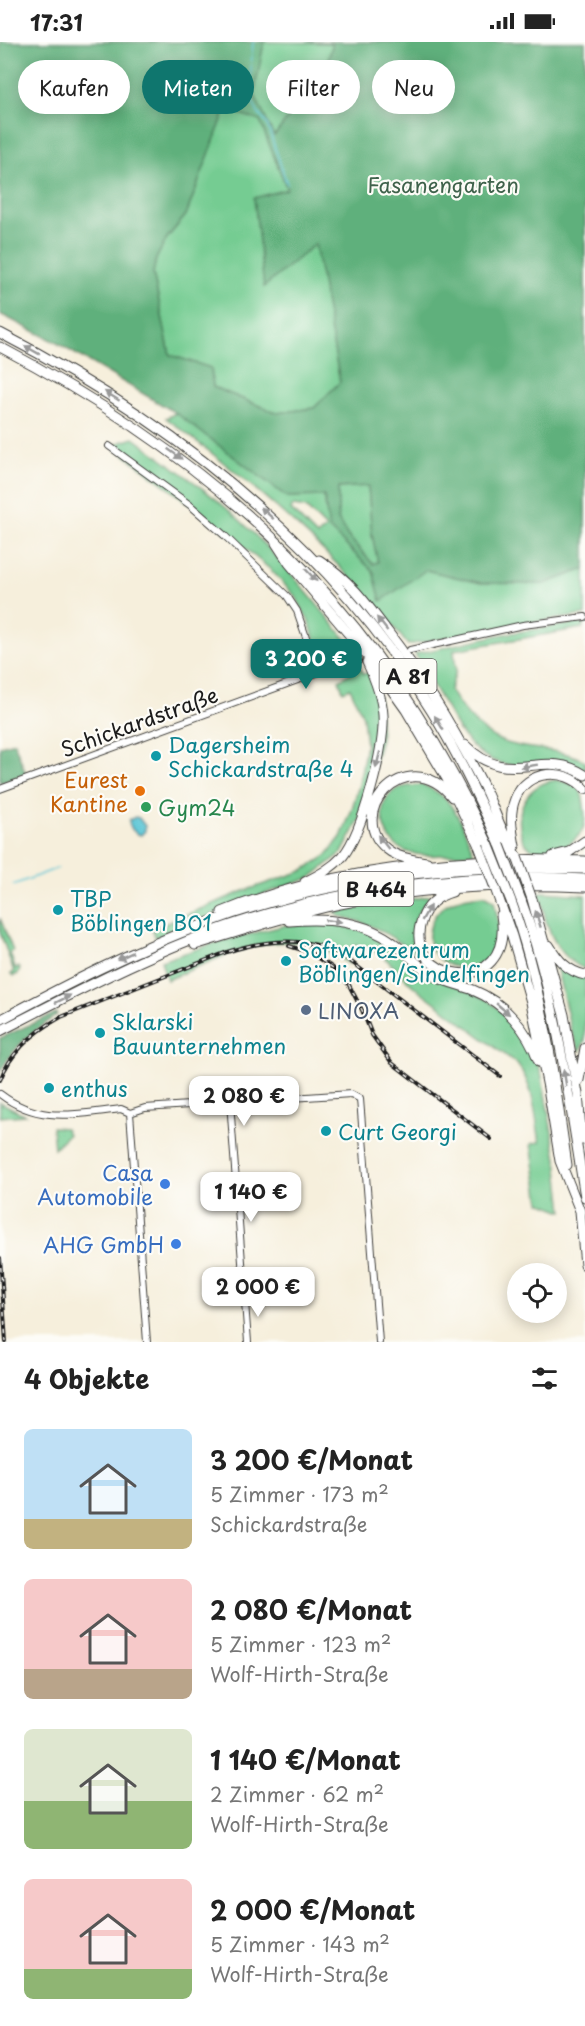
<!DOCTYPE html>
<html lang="de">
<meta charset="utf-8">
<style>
:root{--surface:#fff;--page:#f2f2f2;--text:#222;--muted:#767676;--accent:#0f766e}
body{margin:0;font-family:"Playpen Sans",sans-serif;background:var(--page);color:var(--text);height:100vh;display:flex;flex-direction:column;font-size:22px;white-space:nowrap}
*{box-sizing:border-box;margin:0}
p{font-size:20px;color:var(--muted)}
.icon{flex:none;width:33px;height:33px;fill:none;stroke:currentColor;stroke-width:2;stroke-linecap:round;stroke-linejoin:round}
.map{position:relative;height:1300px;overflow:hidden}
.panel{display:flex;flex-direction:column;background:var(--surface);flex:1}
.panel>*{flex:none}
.guide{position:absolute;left:18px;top:18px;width:549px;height:54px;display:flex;gap:12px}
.buttons{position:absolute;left:507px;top:1221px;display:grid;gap:12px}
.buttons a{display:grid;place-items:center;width:60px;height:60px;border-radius:50%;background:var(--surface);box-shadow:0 3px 15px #0003;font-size:30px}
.price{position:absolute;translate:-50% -51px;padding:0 14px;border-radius:12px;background:#fff;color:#222;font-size:20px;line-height:39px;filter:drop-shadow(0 2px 3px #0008)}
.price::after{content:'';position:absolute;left:50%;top:36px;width:18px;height:14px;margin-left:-9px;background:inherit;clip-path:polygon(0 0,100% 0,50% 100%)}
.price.on{background:var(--accent);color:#fff}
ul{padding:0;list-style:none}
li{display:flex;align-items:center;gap:18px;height:150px;padding:0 24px}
li span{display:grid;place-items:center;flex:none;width:168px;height:120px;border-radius:9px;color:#555}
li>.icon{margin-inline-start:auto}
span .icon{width:72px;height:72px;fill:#fffc;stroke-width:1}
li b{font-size:26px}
h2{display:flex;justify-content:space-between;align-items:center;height:72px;padding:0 24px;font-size:26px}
.tag{padding:0 21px;border-radius:27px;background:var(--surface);box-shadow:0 3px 15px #0003;font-size:21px;line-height:54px}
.tag.on{background:var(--accent);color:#fff}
.status{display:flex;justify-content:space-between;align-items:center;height:42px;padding:0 30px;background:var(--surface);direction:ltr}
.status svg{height:16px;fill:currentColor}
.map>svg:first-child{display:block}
</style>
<div class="status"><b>17:31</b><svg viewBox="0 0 49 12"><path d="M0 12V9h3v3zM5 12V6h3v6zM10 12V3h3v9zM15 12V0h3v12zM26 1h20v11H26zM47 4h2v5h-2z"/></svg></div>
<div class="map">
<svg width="585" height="1300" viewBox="0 0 585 1300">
<rect width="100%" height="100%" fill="#fdfcf7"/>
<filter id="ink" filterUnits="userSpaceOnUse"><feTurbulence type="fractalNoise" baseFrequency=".0167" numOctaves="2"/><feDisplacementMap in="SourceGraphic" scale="12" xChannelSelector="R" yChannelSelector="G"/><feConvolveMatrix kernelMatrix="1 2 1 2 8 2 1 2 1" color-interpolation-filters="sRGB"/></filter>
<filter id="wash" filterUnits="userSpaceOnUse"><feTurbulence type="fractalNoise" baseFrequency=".008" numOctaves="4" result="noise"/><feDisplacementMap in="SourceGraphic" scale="24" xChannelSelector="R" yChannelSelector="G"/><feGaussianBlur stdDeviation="1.35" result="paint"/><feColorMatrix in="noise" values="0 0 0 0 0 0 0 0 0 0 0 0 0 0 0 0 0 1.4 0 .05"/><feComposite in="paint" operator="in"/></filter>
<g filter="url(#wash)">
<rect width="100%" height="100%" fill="#f6efdc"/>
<!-- green -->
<path fill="#74cc92" stroke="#487457" stroke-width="1.5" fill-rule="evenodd" d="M264,0L333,1L325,28L274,95L254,52Z
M226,66L260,79L287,147L264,244L315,201L340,340L314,366L277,371L213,345L211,326L170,313L153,231L156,217L167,196L186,173Z
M176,371L287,455L324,454L329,487L373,529L426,528L481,541L544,542L585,527V573L520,582L408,603C340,515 255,443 166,376ZM293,464L306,466L326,486L317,494L291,468Z
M134,396C172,424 212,451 246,484C284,520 315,561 349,601L353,610L333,621L325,619L319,614L310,582L296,555L271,528L211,478L112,403Z
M368,444L372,493L378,520L373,522L347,493L338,477V446Z
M585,580L583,586L454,608L456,629L450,648C462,669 483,694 507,701C533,709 561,706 585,719V728C556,714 545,722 516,723C491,724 472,707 458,687L415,612L498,593Z
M360,625L364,632L369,630L379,657L381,696L360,777L342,811L310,836L261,853L155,896L152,887L244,849L302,829L326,814L341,795L351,770L359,743L366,703L363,675L350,646L343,649L339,638Z
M556,738C577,742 583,744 584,766C585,772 585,779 584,784C576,809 527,822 521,792C515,765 528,742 556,738Z
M423,743C455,755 462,782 474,811C453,812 425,817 405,809C382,799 373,763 395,748C403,743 414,744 423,743Z
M543,850L585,853V927C564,919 550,896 545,875C543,866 543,859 538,852Z
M484,853L494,859C497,874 502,891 496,905C485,930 452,933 435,912C430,907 428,898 429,891C433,861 458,855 484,853Z
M429,854L430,856C412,874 411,887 417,912C387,892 375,882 339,874L335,870Z
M0,876L13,909L10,911L15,926L19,925L20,927L18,932L14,934L11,932L14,930L0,890Z
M329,881L369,890L385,899L419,927L486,957L508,974L532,1007L541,1030L557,1117L563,1169L540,1160L531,1102L540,1100C535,1073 534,1044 517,1022L412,943L382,913L358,903L352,905L348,911L349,922C336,914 322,905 307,902C261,892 208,921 167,938L161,919L218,900L287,883Z
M554,915L585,936V997L581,1008H579L571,988Z
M0,1060L25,1073L0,1075Z
M52,1085L65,1086L68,1092L54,1107Z"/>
<!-- forest -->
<path fill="#5fb07c" stroke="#3e664c" stroke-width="1.5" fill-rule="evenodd" d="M0,0H264L254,52L274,94L325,28L333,1L309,0H585V527L544,542L481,541L426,528L381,559L373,529L329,487L324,454L287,455L176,371L57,301L0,272ZM226,67L260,79L287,147L254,156L264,245L315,202L340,340L314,366L277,371L213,345L211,326L170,313L153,231L156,217L167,196L186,173ZM368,444L372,493L378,520L373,522L347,493L338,477V446Z
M14,700L26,732L0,741V704Z
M56,971L57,973C32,990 15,1003 0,1030V996Z"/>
<!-- water -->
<path fill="#5cc6d6" stroke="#3c7179" stroke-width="1.5" d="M135,775L139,776L145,784V789L141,793C135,792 129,786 129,778Z"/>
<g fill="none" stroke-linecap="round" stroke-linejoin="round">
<!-- stream -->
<path stroke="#5cc6d6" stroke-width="1.5" d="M253,0L249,52L258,71L267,82L287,142
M13,843L58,826"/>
</g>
</g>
<g filter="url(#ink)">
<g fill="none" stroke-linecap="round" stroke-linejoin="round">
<defs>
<path id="minor" d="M109,404L190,463L224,493L287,554L297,569L318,630
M410,608L523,583L585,575
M0,747L325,628L358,619
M0,1052C39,1082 75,1072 121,1067L130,1071
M230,1060L248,1300
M130,1071L145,1066L351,1052L360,1057L379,1300
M130,1071L147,1300"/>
<path id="highway" d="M0,291C173,380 329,502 432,670C458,712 479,757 500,803
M0,305C225,423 382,571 489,804
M276,501L289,521L369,616L406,668L447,737L479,804
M319,518C349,537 367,562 388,590C425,638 456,690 484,745C494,766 504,798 517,815
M465,703C509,748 542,704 585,733
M515,804C512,788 509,772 515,757C527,727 565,725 585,747
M553,814L569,810L585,799
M512,817L585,819
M427,820C415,818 402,817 391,810C339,776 406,698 452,755
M515,826L585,827
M305,840C319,833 332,826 343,814C363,789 385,705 383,673C382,655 375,637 367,620
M495,846L512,894L531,960L548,1046L560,1119L580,1169L585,1223
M452,850C438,854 427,863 422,877C399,940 515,960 501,873
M532,857L564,973L578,1052L582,1098
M521,858C556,954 569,1055 585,1155
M511,859C542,944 554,1033 567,1123
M222,870C305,836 400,822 490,818
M289,879C327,876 364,878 395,902C408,912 419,925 434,934C446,940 460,943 473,948C505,961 528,988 539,1020
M195,903C241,889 288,873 335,863C418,846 501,841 585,845
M549,903C558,918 567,929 585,933
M0,978C67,942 135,907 207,881C295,848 399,829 493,826
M0,989C78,949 156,907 240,880C350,844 469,830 585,837
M579,1038L585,1006"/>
</defs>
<!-- minor casing -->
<use href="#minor" stroke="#3d3c39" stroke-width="8"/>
<!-- highway casing -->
<use href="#highway" stroke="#3d3c39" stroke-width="11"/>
<!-- minor -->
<use href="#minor" stroke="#fff" stroke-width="6"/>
<!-- highway -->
<use href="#highway" stroke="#fff" stroke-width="9"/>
<defs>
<path id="rail" d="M289,904L309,910L333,926L349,943L362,968L372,993L392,1021L491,1097
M0,1038C11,1009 34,990 61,975L227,910C264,898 305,893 341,912L500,1034
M0,1216L6,1300"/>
</defs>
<!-- rail casing -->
<use href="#rail" stroke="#1c1c1c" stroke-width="4"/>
<!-- rail -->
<use href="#rail" stroke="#fdfcf7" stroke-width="1.5" stroke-dasharray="4.5" stroke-linecap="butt"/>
<defs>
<path id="highway-bridge" d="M500,803L521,858
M479,804L495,846
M489,804L511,859
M517,815L532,857"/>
</defs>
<!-- highway-bridge casing -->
<use href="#highway-bridge" stroke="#3d3c39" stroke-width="11" stroke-linecap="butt"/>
<!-- highway-bridge -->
<use href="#highway-bridge" stroke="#fff" stroke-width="9"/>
</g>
<!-- one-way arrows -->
<defs><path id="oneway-solid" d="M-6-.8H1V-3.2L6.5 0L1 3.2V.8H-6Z" transform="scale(1.5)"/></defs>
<g fill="#999">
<use href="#oneway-solid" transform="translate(32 308) rotate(-151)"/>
<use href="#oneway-solid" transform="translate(112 354) rotate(-148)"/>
<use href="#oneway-solid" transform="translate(175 412) rotate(36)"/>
<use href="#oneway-solid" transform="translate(267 471) rotate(-138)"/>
<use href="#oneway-solid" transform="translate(311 533) rotate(47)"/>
<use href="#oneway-solid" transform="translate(382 582) rotate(-128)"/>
<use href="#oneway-solid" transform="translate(439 681) rotate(-121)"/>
<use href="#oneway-solid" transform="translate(378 718) rotate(104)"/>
<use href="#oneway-solid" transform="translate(529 724) rotate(171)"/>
<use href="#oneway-solid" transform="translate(383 800) rotate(-128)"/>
<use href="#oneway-solid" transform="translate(426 871) rotate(-61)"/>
<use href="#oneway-solid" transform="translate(538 877) rotate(-108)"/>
<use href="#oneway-solid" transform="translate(333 879) rotate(6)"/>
<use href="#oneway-solid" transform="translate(125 914) rotate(155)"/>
<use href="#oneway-solid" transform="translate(63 957) rotate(-27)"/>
<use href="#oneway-solid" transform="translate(503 967) rotate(40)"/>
<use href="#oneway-solid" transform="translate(565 1036) rotate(-99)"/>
</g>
</g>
<!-- markers -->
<g fill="#0f9aa8" stroke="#fdfcf7" stroke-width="2">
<circle cx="156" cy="714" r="6"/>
<circle cx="58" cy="868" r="6"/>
<circle cx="286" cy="919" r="6"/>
<circle cx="100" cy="991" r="6"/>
<circle cx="49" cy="1046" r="6"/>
<circle cx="326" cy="1089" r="6"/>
</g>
<circle fill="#e8710a" stroke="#fdfcf7" stroke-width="2" cx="140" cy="749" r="6"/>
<circle fill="#2e9e5b" stroke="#fdfcf7" stroke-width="2" cx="146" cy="765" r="6"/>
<circle fill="#5c6f8a" stroke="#fdfcf7" stroke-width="2" cx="306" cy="968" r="6"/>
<g fill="#3f7fe0" stroke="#fdfcf7" stroke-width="2">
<circle cx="165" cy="1142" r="6"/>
<circle cx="176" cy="1202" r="6"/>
</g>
<g text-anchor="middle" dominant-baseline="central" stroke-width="4.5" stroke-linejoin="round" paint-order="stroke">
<!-- shield labels -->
<g fill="#fdfcf7" stroke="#605f5e" stroke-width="1.5">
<rect x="379.5" y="617" width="57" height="34" rx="4.5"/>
<rect x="338.5" y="830" width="75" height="34" rx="4.5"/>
</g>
<g font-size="20" font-weight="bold" fill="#1c1c1c">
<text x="408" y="634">A 81</text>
<text x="376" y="847">B 464</text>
</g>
<!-- park labels -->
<g font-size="21" fill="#3f624b" stroke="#fdfcf7">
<text x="443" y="142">Fasanengarten</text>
</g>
<!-- street labels -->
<g font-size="21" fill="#1c1c1c" stroke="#fdfcf7">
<text transform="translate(139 679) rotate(-20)">Schickardstraße</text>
</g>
<!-- culture labels -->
<g font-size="21" fill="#0d838f" stroke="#fdfcf7" text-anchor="start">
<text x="168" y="702">Dagersheim<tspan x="168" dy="24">Schickardstraße 4</tspan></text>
<text x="70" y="856">TBP<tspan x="70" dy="24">Böblingen B01</tspan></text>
<text x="298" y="907">Softwarezentrum<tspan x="298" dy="24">Böblingen/Sindelfingen</tspan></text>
<text x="112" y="979">Sklarski<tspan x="112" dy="24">Bauunternehmen</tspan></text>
<text x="61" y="1046">enthus</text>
<text x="338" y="1089">Curt Georgi</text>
</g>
<!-- food labels -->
<g font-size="21" fill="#c56008" stroke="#fdfcf7" text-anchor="end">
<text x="128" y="737">Eurest<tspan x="128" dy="24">Kantine</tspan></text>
</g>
<!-- leisure labels -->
<g font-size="21" fill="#27864d" stroke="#fdfcf7" text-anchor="start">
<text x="158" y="765">Gym24</text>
</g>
<!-- service labels -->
<g font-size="21" fill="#4e5e75" stroke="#fdfcf7" text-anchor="start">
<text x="318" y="968">LINOXA</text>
</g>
<!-- shop labels -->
<g font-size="21" fill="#366cbe" stroke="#fdfcf7" text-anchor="end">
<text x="153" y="1130">Casa<tspan x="153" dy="24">Automobile</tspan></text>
<text x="164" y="1202">AHG GmbH</text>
</g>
</g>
</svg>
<div class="buttons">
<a><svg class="icon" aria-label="locate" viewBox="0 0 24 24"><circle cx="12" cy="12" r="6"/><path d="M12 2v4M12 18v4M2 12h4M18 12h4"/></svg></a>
</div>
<b class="price on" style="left:306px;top:648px">3 200 €</b>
<b class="price" style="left:244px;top:1085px">2 080 €</b>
<b class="price" style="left:251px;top:1181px">1 140 €</b>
<b class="price" style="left:258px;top:1276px">2 000 €</b>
<div class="guide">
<a class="tag">Kaufen</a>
<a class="tag on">Mieten</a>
<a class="tag">Filter</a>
<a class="tag">Neu</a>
</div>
</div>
<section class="panel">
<h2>4 Objekte<svg class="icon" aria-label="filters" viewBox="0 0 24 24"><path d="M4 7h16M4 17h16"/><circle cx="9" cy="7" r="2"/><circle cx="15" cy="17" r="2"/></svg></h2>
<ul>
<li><span style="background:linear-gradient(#bfe0f5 75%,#c2b280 0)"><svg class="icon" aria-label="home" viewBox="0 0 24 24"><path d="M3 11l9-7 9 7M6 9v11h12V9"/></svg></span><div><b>3 200 €/Monat</b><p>5 Zimmer · 173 m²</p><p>Schickardstraße</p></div></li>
<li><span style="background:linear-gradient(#f6c9c9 75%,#b9a48a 0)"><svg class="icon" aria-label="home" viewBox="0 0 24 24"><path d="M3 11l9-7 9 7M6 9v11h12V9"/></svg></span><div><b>2 080 €/Monat</b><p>5 Zimmer · 123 m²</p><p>Wolf-Hirth-Straße</p></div></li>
<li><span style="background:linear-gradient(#dfe7d0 60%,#8fb573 0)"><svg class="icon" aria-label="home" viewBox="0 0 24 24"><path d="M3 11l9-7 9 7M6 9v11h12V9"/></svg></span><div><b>1 140 €/Monat</b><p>2 Zimmer · 62 m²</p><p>Wolf-Hirth-Straße</p></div></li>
<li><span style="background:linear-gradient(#f6c9c9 75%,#8fb573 0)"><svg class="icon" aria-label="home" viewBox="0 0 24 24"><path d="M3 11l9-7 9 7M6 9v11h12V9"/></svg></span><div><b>2 000 €/Monat</b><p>5 Zimmer · 143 m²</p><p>Wolf-Hirth-Straße</p></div></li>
</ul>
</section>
